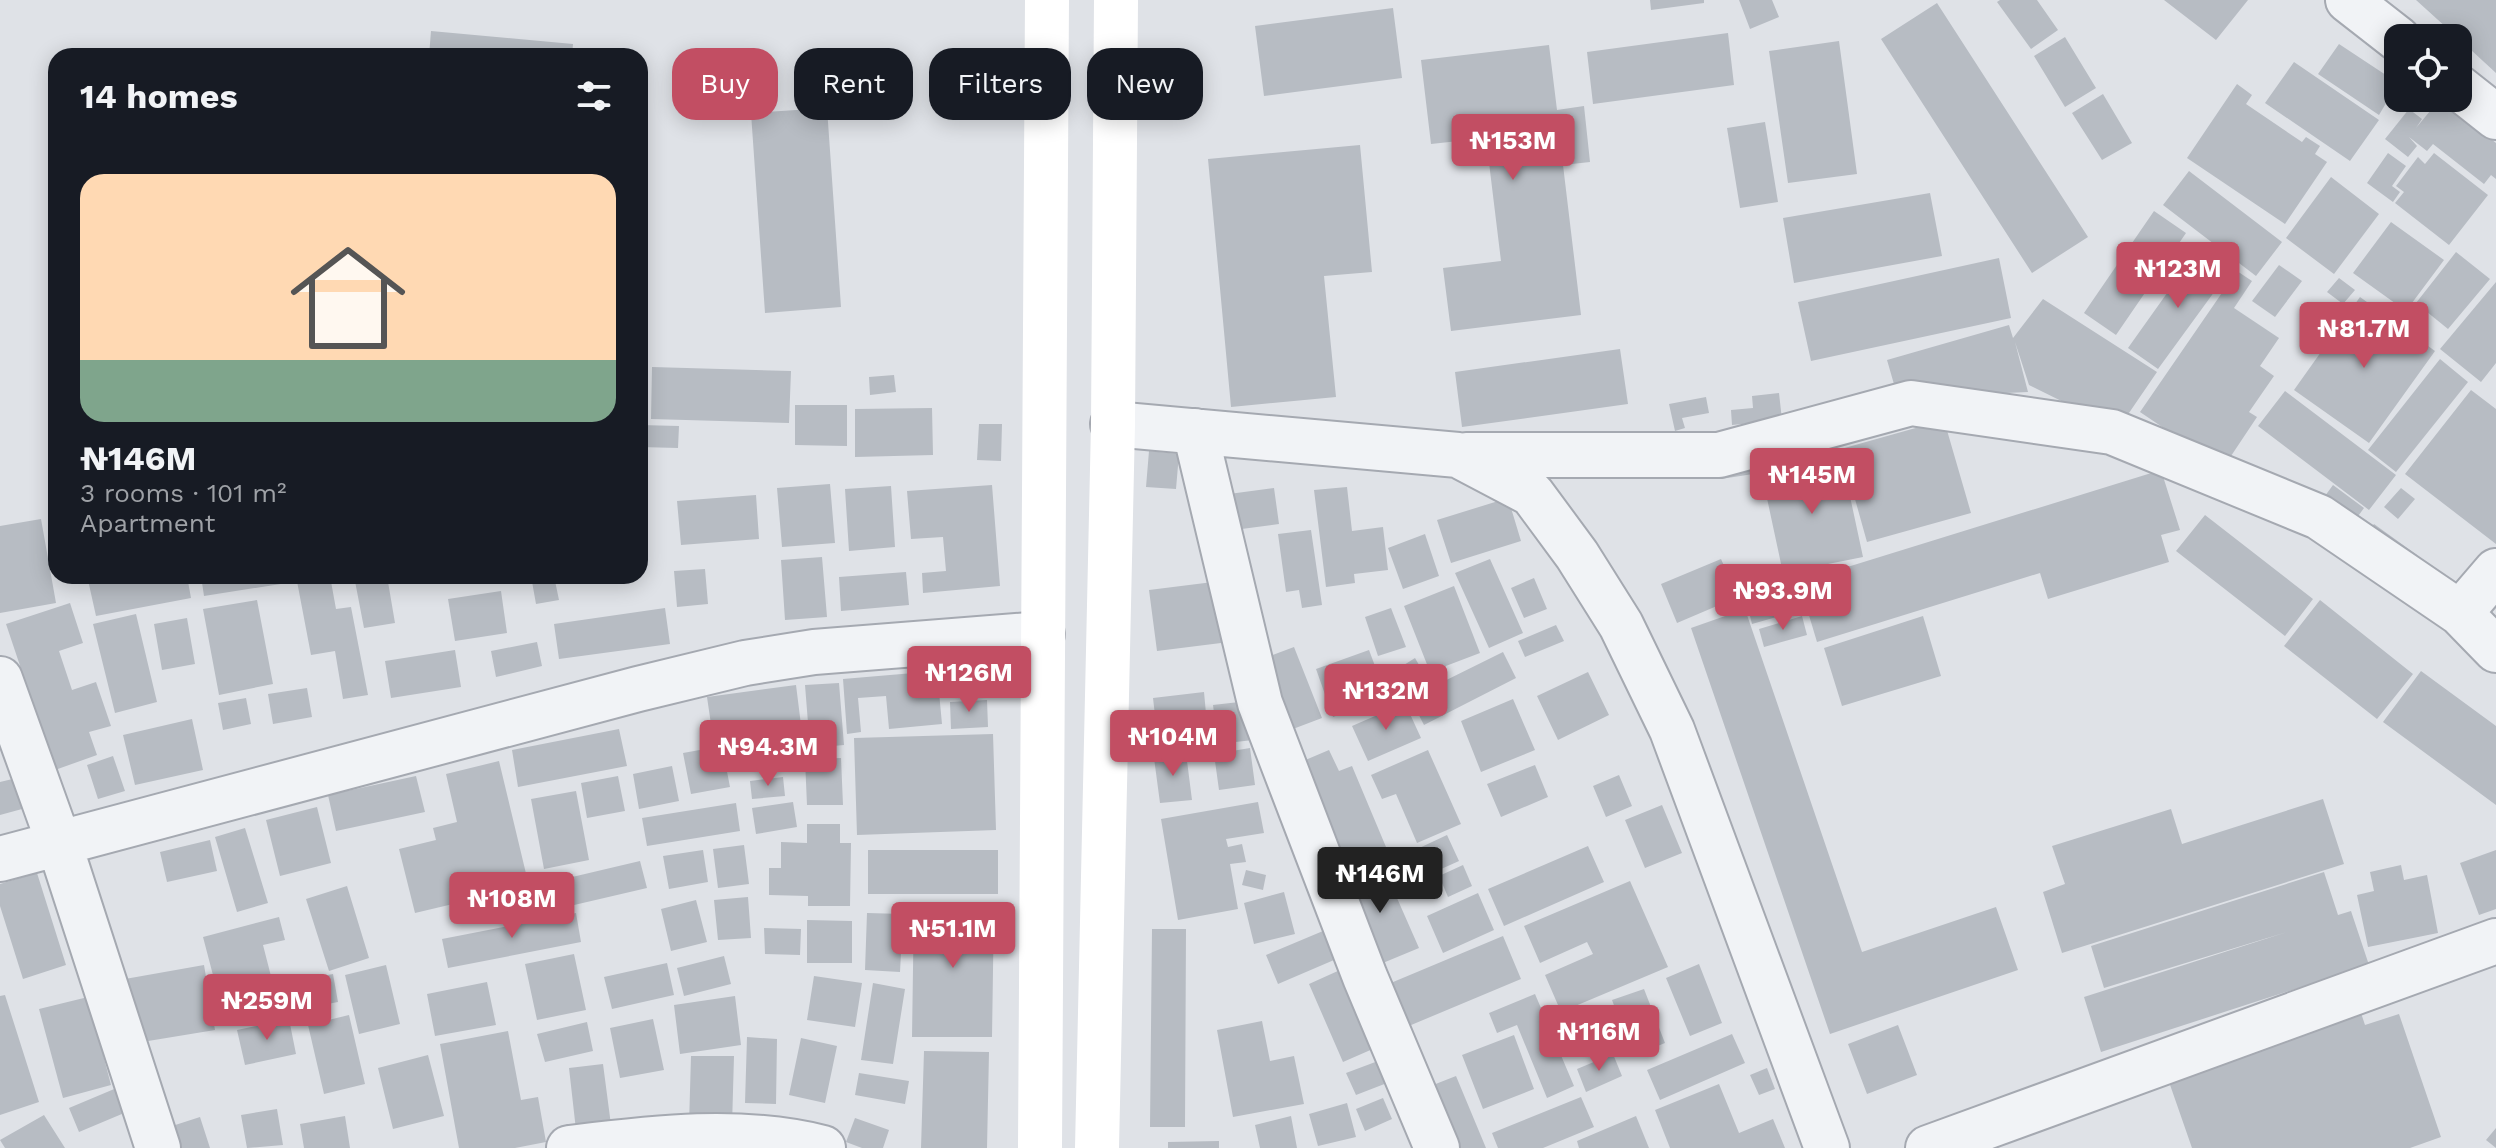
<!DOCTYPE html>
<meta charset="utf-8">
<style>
:root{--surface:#171b24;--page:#20242c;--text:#f1f3f6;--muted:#9ea1a6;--line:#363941;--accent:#c24e63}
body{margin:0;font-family:"Work Sans",sans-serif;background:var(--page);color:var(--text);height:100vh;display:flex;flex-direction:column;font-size:30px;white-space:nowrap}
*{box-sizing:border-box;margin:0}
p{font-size:26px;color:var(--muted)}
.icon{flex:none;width:44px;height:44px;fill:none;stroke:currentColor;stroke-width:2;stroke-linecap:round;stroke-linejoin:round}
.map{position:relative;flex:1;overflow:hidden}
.sheet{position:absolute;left:48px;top:48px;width:600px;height:536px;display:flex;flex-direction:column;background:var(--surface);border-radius:24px;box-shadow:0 4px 20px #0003}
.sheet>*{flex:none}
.hud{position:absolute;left:672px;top:48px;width:760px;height:72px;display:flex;gap:16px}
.buttons{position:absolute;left:2384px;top:24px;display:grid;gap:16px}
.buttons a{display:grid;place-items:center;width:88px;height:88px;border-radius:16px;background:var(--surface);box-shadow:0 4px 20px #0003;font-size:40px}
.price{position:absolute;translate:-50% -68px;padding:0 18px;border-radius:8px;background:var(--accent);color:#fff;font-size:26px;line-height:52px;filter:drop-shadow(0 2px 4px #0008)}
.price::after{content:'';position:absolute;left:50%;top:48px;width:24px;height:18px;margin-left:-12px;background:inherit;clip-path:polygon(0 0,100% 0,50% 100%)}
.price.current{background:#222;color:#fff}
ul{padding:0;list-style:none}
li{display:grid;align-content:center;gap:16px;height:424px;padding:0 32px}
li+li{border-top:2px solid var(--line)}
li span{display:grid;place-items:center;height:248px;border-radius:24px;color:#555}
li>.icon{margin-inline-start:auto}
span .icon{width:144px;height:144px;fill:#fffc;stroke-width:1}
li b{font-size:34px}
h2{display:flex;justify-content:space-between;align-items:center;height:96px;padding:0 32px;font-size:34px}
.pill{padding:0 28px;border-radius:24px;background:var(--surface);box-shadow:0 4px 20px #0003;font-size:28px;line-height:72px}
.pill.current{background:var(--accent);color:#fff}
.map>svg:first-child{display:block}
</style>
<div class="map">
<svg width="2496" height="1148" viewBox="0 0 2496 1148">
<rect width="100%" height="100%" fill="#dfe2e7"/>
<!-- building -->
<path fill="#b7bcc3" d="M1650,0H1704V3L1651,10Z
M1739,0H1772L1779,17L1750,29Z
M2000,0H2037L2058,30L2031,49L1997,2Z
M2164,0H2248L2216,40Z
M2416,0H2496V73L2458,38Z
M1937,3L2088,237L2032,273L1881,39Z
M1393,8L1402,78L1264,96L1255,26Z
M431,31L573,44L572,56H429Z
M1728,33L1734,85L1593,104L1587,52Z
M2065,37L2096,88L2065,107L2034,56Z
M1839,41L1857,174L1788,183L1769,51Z
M2339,44L2398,83L2379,115L2318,74Z
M1549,45L1557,110L1584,106L1590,162L1563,165L1581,315L1451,331L1443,268L1501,261L1486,138L1431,144L1421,60Z
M2294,62L2379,120L2350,161L2265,103Z
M2237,84L2252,95L2246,104L2302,142L2306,137L2320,146L2315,154L2327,162L2285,224L2187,158Z
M2103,94L2132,143L2102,160L2072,113Z
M2440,99L2496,143V179L2491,175L2484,184L2433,144L2427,151L2409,137L2417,146L2408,157L2385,139L2409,109L2422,119L2416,128Z
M827,108L841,307L765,313L751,113Z
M1765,122L1778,202L1740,208L1727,128Z
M1360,145L1372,272L1324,276L1336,397L1231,407L1208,159Z
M2388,153L2406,166L2392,186L2400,192L2393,202L2367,183Z
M2434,153L2488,195L2449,245L2395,203L2404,192L2396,186L2418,157L2425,164Z
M2189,171L2282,242L2256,276L2163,205Z
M2331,177L2379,214L2334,274L2286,238Z
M1930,193L1942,256L1794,283L1783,218Z
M2154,211L2186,233L2116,335L2084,313Z
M2391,222L2444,260L2406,311L2353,273Z
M2197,251L2228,273L2158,369L2128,348Z
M2456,252L2490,279L2448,329L2416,303Z
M1999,258L2011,318L1811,361L1798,302Z
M2279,265L2302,281L2275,317L2252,301Z
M2237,271L2252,281L2234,308L2279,338L2260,366L2274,376L2249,412L2257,417L2223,468L2140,412Z
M2339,278L2355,290L2343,304L2327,292Z
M2496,282V363L2481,382L2440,349Z
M2360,297L2435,351L2369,443L2294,390Z
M2043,299L2157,372L2118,429L2029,385L2015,342L2028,392L1898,398L1887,360L2009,325L2013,338Z
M1620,349L1628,404L1462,427L1455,372Z
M2440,359L2468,382L2396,472L2368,450Z
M652,367L791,371L789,423L651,419Z
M894,375L896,392L870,395L869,377Z
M2471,390L2496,409V544L2405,474Z
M2285,391L2396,475L2369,510L2258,426Z
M1779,393L1782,420L1732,425L1731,410L1753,408L1752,396Z
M1706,397L1709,413L1682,418L1685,428L1675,431L1669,404Z
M795,405H847V446L795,445Z
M932,408L933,455L855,457V409Z
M1944,420L1971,513L1867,542L1841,449Z
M979,424H1002L1001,461L977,460Z
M640,425L679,426L678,448L640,447Z
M1808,447L1810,458L1762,465Z
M1149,451L1179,454L1176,489L1146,487Z
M1750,457L1753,474L1721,479L1719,462Z
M1842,459L1863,557L1783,573L1762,475Z
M2161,470L2180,530L2161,535L2169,562L2048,599L2040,573L1817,642L1799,582Z
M830,484L835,543L782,547L777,488Z
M992,485L1000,586L923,593L922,573L946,571L943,537L911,539L907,491Z
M2333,485L2364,508L2345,534L2314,511Z
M891,486L895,547L849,551L845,489Z
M1347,487L1352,531L1383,527L1388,570L1354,574L1355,583L1326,587L1314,490Z
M1274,488L1279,524L1234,530L1229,494Z
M2401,488L2415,499L2398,519L2384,507Z
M756,495L759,539L681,545L677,501Z
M1508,498L1521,541L1451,563L1437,520Z
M2205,515L2313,599L2285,636L2176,551Z
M41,519L56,603L0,613V526Z
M2374,524L2417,555L2408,567L2365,536Z
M1311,530L1322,605L1302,608L1299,590L1286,592L1278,534Z
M1425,534L1439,576L1403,589L1388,548Z
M822,557L827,617L785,620L781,560Z
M1490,559L1523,633L1489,648L1455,573Z
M1721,559L1738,597L1677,623L1661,584Z
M705,569L708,604L677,607L674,571Z
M906,572L909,605L841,611L839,577Z
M108,576H187L191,598L96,616L88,580Z
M201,576H286L287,583L204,596Z
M296,576H330L336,609L351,607L368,695L343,699L335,651L311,655Z
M354,576H387L395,623L364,628Z
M531,576H554L559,600L536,604Z
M1534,578L1547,609L1524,618L1511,588Z
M1221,581L1229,642L1157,651L1149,590Z
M1454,586L1480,653L1430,672L1404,606Z
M1796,590L1801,610L1752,624L1747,604Z
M501,591L507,633L455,641L448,599Z
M257,600L273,684L219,695L203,609Z
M2320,600L2413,674L2377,719L2284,646Z
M70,603L83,643L59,651L72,690L96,682L111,726L89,732L97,755L55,770L6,624Z
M665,608L670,644L559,659L554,624Z
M1391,608L1406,647L1378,656L1365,617Z
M1745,609L1862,952L1996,907L2018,970L1830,1034L1691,628Z
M136,614L157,702L115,713L93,624Z
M1802,616L1807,635L1764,647L1759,629Z
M1923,616L1941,676L1842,706L1824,648Z
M187,618L195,664L162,670L154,624Z
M1556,625L1564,641L1525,657L1518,641Z
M537,642L542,666L496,677L491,651Z
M1294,647L1322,718L1285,732L1257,661Z
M455,650L461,687L391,698L385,661Z
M1369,650L1381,682L1361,689L1367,705L1333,717L1316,669Z
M1503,652L1516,678L1424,725L1410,698Z
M1415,658L1426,677L1407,688L1396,670Z
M985,667L986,694L949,696L947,669Z
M937,671L942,724L889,729L886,696L858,698L861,732L847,734L843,679Z
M2421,671L2496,726V805L2383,722Z
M1588,672L1609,715L1558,740L1537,696Z
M839,683L844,745L810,748L805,685Z
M796,685L801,725L713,738L707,697Z
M307,688L312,717L273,724L268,694Z
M1204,692L1208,735L1158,741L1153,698Z
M246,698L251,724L223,730L218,703Z
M1513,699L1535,750L1481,772L1461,721Z
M987,700L988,727L951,729L950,702Z
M1248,701L1253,740L1218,744L1213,705Z
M1405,703L1421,738L1368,761L1352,726Z
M192,719L203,770L135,785L123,735Z
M619,729L627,766L518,787L512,750Z
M993,734L996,830L857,835L854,738Z
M769,738L773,765L741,770L737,743Z
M722,746L730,787L691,794L683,753Z
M1250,748L1255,785L1219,790L1214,754Z
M1329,750L1339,771L1352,766L1386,847L1340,866L1296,764Z
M1428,750L1461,824L1417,843L1396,794L1382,799L1371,775Z
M1186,753L1192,800L1160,803L1154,758Z
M113,756L125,791L98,799L87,765Z
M841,758L843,805H807L805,759Z
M499,761L529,886L415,913L399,849L436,840L433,828L457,822L446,774Z
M1535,765L1548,797L1501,817L1487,784Z
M672,766L679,801L639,809L633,774Z
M1619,775L1632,806L1606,817L1593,786Z
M25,776L33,806L0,815V782Z
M416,776L425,812L336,831L328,795Z
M618,776L625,811L587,818L581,783Z
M783,777L785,796L752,799L750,781Z
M576,791L589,860L544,869L531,799Z
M2323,799L2344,864L2062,953L2043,892L2065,884L2052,846L2171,809L2182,844Z
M793,802L797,827L756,834L752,808Z
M1258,802L1264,833L1226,839L1228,847L1242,844L1246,862L1230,864L1238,909L1178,920L1161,819Z
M736,803L740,831L647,846L642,818Z
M1662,805L1682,853L1645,868L1625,820Z
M317,807L331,863L280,876L266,820Z
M807,824H840V843H851L850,906H808V896L769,895V868H781V842L807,843Z
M245,828L268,903L237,912L215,837Z
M1447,835L1459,861L1410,883L1398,858Z
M210,840L217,871L167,882L160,852Z
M744,845L749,884L718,888L713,849Z
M1588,846L1604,882L1504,926L1488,889Z
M703,850L708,882L669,889L663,856Z
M868,850H998V894H868Z
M2496,850V909L2479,915L2460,863Z
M640,861L647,888L557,909L551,882Z
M1382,864L1419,948L1378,965L1342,881Z
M1463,865L1472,886L1448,897L1439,876Z
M2401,865L2404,880L2427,875L2438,933L2368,947L2357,895L2374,891L2370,872Z
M1246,870L1266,875L1263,890L1242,885Z
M2324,872L2338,915L2351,911L2369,965L2101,1052L2084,997L2287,932L2104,988L2091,946Z
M37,873L66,965L23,979L0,906V884Z
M1630,881L1668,967L1561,1012L1545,975L1593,954L1587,942L1540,963L1524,926Z
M347,886L369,958L329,971L306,899Z
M1284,892L1295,934L1254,944L1244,903Z
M1478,893L1494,930L1443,953L1427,916Z
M748,897L751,938L718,940L714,900Z
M696,900L707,942L671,951L661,909Z
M914,902L994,903L992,1037H912Z
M576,913L581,942L448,968L442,939Z
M867,913L903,914L900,972L865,970Z
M279,917L285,940L263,945L273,984L219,998L203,937Z
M807,920L852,921V963H807Z
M764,928L801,929L800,955L765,954Z
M1152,929H1186L1185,1127H1150Z
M1323,931L1334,960L1278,984L1266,955Z
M1503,936L1521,979L1404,1028L1386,985Z
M574,954L586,1010L537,1020L525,964Z
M724,956L731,984L684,996L677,968Z
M667,963L674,995L612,1009L604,977Z
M1699,964L1722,1023L1690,1036L1666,978Z
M204,965L215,1030L136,1043L125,979Z
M386,965L400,1024L359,1034L345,975Z
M1340,970L1375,1048L1343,1062L1309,984Z
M333,974L338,1002L280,1013L275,985Z
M814,976L862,983L855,1027L807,1020Z
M487,982L496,1025L435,1036L427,994Z
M873,983L905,989L893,1064L861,1060Z
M1644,989L1665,1043L1633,1056L1612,1000Z
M1535,994L1574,1086L1547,1098L1517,1025L1497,1033L1489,1013Z
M5,995L39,1102L0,1115V996Z
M735,996L741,1045L680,1054L674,1005Z
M88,997L111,1085L63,1098L39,1009Z
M1595,1005L1608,1034L1569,1050L1558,1021Z
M2361,1013L2365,1025L2399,1014L2441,1137L2410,1148H2192L2168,1079Z
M349,1015L365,1084L324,1094L308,1025Z
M289,1019L296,1054L245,1065L237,1030Z
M653,1019L664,1070L620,1078L610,1028Z
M1262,1021L1270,1061L1294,1056L1304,1104L1233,1117L1217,1030Z
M587,1022L593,1051L545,1062L537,1034Z
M1898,1025L1917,1075L1867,1094L1848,1044Z
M508,1031L521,1100L538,1097L546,1142L515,1148H459L440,1044Z
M1732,1034L1745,1063L1660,1100L1647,1070Z
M1514,1035L1534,1089L1483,1109L1462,1055Z
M747,1037L777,1039L776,1104L745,1103Z
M801,1038L837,1046L825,1103L789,1095Z
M924,1051L989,1052L987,1148H921Z
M1613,1054L1622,1076L1586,1092L1577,1069Z
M428,1055L444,1116L393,1129L378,1068Z
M691,1056H734L732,1126L689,1125Z
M1378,1061L1387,1083L1356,1095L1346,1073Z
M603,1064L611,1125L576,1130L569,1068Z
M1767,1068L1775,1089L1759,1095L1750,1075Z
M859,1073L909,1081L905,1104L855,1095Z
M1456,1076L1486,1148H1453L1428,1087Z
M1719,1084L1739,1133L1773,1119L1785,1148H1670L1655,1110Z
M119,1087L129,1111L79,1132L69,1108Z
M1581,1097L1594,1127L1543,1148H1498L1492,1133Z
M1383,1098L1392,1119L1365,1131L1356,1109Z
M1347,1103L1356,1137L1318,1146L1309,1114Z
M277,1109L283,1145L247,1148L241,1115Z
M44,1115L65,1148H5L0,1140Z
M345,1116L350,1148H304L300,1124Z
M1291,1116L1297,1148H1260L1255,1125Z
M1636,1116L1649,1148H1579L1577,1141Z
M200,1117L210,1148H172L166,1128Z
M855,1118L889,1130L883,1148H862L846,1142Z
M2496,1128V1148L2486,1140Z
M1219,1141V1148H1168V1142Z"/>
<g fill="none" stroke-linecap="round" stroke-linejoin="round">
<defs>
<path id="street" d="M2348,0L2398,39
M2458,87L2496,117
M1113,424L1458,455L1532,494L1577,555L1621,625L1672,730L1827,1148
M1195,431L1260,703L1365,977L1437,1148
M1466,455H1719L1911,403L2112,432L2319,517L2460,613L2496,650
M2460,613L2496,571
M0,679L59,843L158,1148
M0,859L638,689L745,663L814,652L1042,634
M569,1148C652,1138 741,1127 823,1148
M1928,1148L2496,941"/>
</defs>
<!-- street casing -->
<use href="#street" stroke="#a5a9b1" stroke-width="48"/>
<!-- street -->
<use href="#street" stroke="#f1f3f6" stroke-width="44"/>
<!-- secondary -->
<path stroke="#fff" stroke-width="44" d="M1040,1148L1047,0
M1097,1148L1113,424L1116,0"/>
</g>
</svg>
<div class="buttons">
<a><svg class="icon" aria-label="locate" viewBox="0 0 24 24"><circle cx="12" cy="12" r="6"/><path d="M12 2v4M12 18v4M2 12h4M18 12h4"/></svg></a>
</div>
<b class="price" style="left:1513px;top:182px">₦153M</b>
<b class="price" style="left:2178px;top:310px">₦123M</b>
<b class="price" style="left:2364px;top:370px">₦81.7M</b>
<b class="price" style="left:1812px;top:516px">₦145M</b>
<b class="price" style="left:1783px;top:632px">₦93.9M</b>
<b class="price" style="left:969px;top:714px">₦126M</b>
<b class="price" style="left:1386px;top:732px">₦132M</b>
<b class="price" style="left:1173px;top:778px">₦104M</b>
<b class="price" style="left:768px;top:788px">₦94.3M</b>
<b class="price current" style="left:1380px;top:915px">₦146M</b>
<b class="price" style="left:512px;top:940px">₦108M</b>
<b class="price" style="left:953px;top:970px">₦51.1M</b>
<b class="price" style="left:267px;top:1042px">₦259M</b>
<b class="price" style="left:1599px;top:1073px">₦116M</b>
<div class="hud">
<a class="pill current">Buy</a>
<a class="pill">Rent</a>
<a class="pill">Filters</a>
<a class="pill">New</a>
</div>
<section class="sheet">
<h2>14 homes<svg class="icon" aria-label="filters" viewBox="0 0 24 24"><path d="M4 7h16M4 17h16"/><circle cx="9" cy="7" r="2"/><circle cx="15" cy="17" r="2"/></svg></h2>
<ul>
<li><span style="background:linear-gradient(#ffd9b3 75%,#7fa58c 0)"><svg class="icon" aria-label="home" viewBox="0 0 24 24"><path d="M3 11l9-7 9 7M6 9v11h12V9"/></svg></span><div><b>₦146M</b><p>3 rooms · 101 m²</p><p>Apartment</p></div></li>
</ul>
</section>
</div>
